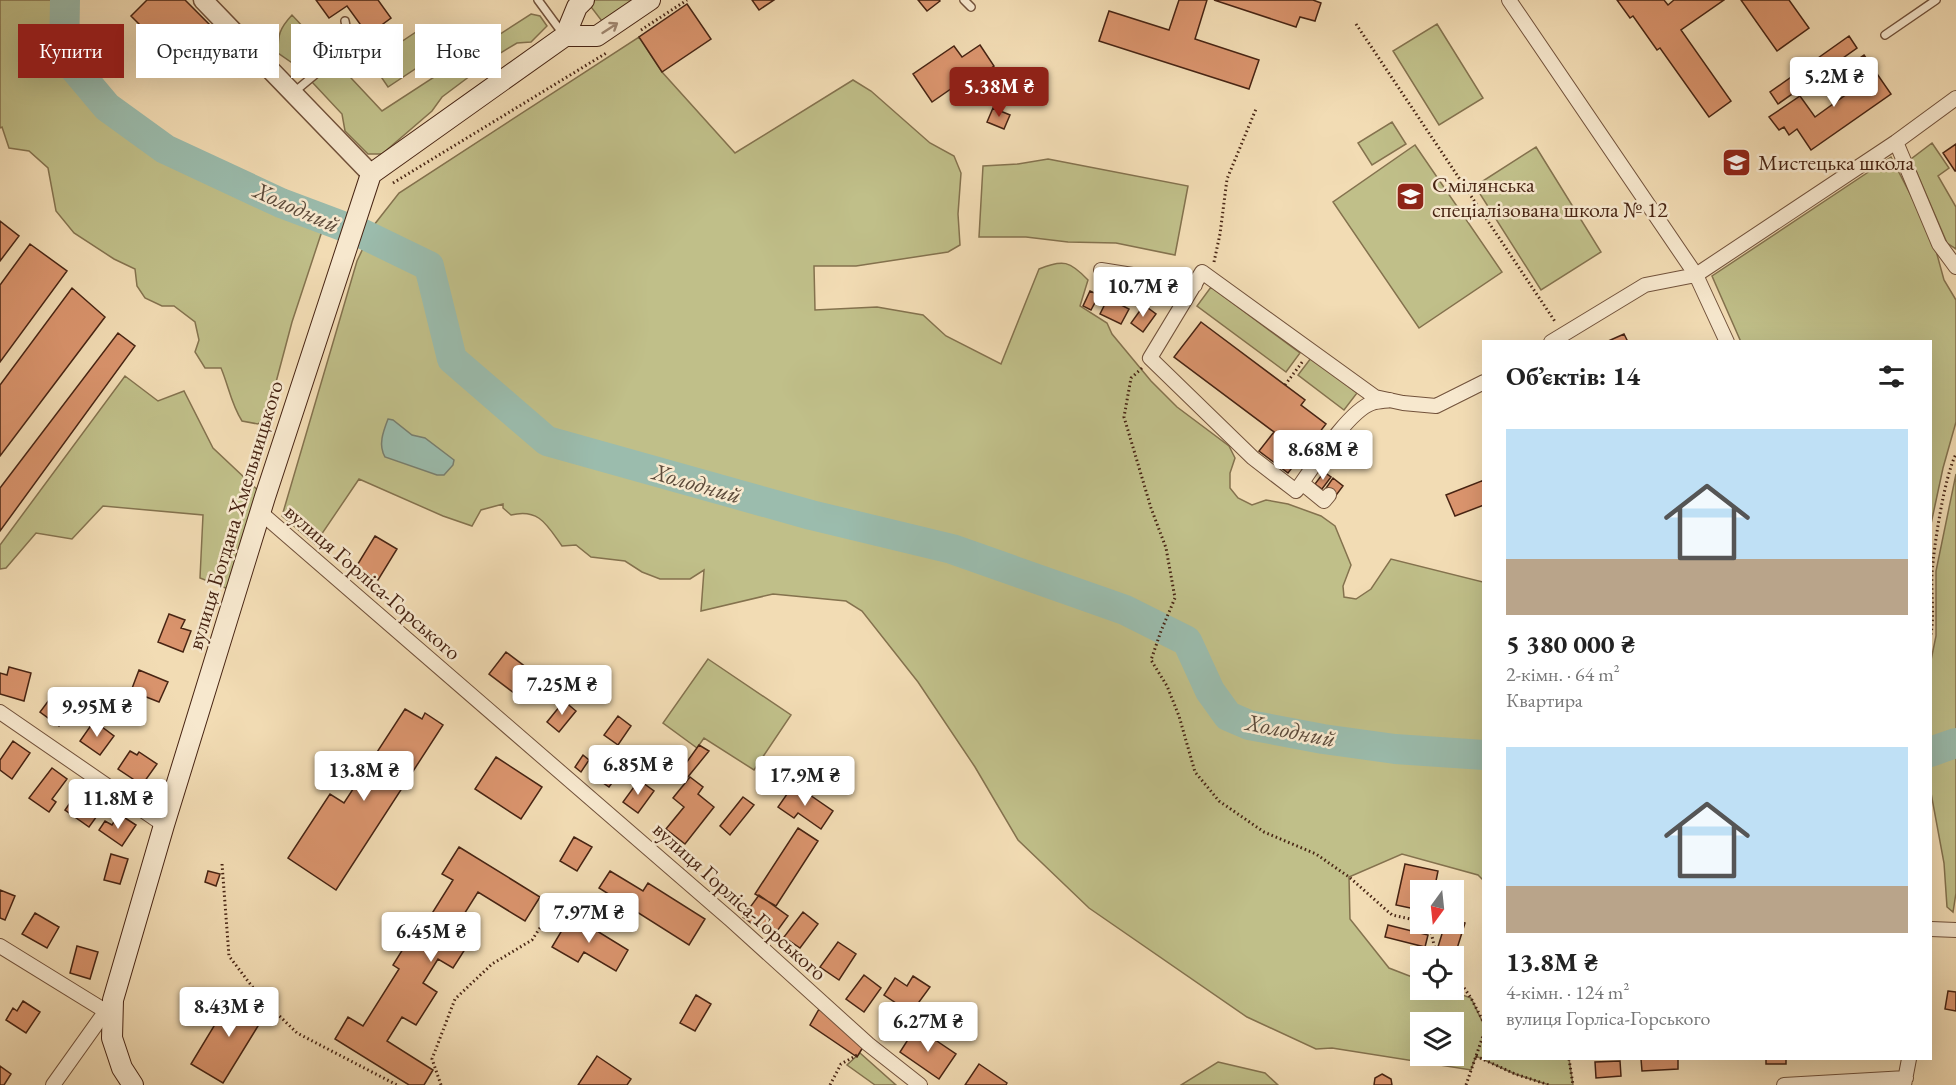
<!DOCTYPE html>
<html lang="uk">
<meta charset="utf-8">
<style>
:root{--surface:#fff;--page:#f2f2f2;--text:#222;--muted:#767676;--accent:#8f2418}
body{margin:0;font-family:"EB Garamond",serif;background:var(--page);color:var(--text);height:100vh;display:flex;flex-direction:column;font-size:22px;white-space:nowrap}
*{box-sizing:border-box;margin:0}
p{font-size:20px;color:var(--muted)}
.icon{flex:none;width:33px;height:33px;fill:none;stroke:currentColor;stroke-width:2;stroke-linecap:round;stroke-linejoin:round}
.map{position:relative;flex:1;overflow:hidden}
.details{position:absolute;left:1482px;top:340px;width:450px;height:720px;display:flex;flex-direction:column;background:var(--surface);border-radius:0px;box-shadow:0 6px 24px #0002}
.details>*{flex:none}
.top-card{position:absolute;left:18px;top:24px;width:570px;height:54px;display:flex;gap:12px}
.needle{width:39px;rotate:195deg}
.controls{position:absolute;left:1410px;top:880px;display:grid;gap:12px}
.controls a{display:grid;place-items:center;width:54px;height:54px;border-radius:0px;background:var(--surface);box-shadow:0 6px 24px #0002;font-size:30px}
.price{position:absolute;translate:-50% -51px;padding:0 14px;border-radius:6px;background:#fff;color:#222;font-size:20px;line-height:39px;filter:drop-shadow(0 2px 3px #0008)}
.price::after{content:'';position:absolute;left:50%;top:36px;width:18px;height:14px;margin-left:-9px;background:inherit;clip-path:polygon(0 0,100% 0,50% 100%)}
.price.on{background:var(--accent);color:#fff}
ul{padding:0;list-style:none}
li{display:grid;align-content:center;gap:12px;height:318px;padding:0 24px}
li span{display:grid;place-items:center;height:186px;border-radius:0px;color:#555}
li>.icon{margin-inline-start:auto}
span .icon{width:108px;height:108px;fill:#fffc;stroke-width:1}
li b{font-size:26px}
h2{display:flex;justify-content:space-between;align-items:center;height:72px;padding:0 24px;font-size:26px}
.tag{padding:0 21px;border-radius:0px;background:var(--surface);box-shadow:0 6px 24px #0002;font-size:21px;line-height:54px}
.tag.on{background:var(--accent);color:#fff}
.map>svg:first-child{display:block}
</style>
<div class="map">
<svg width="1956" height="1085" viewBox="0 0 1956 1085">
<rect width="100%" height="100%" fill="#f2dcb4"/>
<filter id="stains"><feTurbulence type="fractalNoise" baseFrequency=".00333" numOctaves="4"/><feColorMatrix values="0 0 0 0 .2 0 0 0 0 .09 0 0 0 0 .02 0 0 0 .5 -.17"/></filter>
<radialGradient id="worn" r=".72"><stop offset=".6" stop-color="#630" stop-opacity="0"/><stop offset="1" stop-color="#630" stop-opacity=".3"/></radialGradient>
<!-- green -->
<path fill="#c0bf89" stroke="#84724e" stroke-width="1.5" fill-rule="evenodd" d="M0,0H60L58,21L60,60L91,97L173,164L191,161L281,203L315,216L323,228L292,322L267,416L258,424L242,421C231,404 229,387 221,368H205L195,352L199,340L195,322L174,306H162L145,298L137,286L135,269L114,259L74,233L56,211L48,168L29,151L9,148L2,127L0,128Z
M592,0H650L608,29L588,3Z
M531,14L540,16L547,26L531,42L517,43L502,52L442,97L432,111L382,154H368L345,131L342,114L298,67L278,53C278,35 279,29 292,15L382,111Z
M1437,24L1483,98L1439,125L1393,51Z
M419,30L436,55L388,87L371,62Z
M639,37L662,72L735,153L853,80L871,91L930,143L954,156L961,173L958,214L960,245L948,252L856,266H814L815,310L877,307L923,315L946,336L1001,364L1039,269C1063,259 1070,261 1088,280L1080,306L1107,323L1112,334L1151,381L1177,407L1229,446L1235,458L1230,473V488L1238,498L1252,505L1266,500L1288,504L1321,516L1335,526L1351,565L1343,586L1344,597L1356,599L1371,589L1391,559L1483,582V880L1478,875L1402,854L1349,877L1350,919L1389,968L1420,980V990H1449L1471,998L1483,1023L1484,1059H1569L1573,1085H1549L1515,1074L1476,1056L1471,1070L1332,1048L1316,1049L1247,1017L1089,908L1018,840L975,767L918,682L862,611L846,601L773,594L701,611L704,570L690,579H660L642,572L625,561L591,557L576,545L562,546C547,525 539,508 511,515L503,508V504L481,510L472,526L443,516L359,479L315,544L282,516L357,261L374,225L399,193ZM1420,1023H1454V1056H1420Z
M1392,122L1406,144L1372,165L1358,143Z
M1932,143L1949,168L1938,176L1956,207V249L1947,243L1911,159Z
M1415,145L1502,272L1419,328L1333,202Z
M1536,147L1601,252L1541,290L1475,186Z
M1891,157L1921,215L1935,247L1944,280L1956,300V422L1943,468L1931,524L1930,342H1741L1712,276Z
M1048,159L1188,186L1175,255L1116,243L1068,242L1026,237H979L983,166L1018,164Z
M1211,287L1300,353L1286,372L1197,306Z
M1311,358L1357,393L1344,410L1298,375Z
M125,376L158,401L184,391L213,448L265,497L236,592L200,578L203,515L103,506L72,539L36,533L6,568L0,569V545Z
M1956,474V893L1953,912L1947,907L1944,863L1931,793L1930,665L1936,636V571Z
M708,659L791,715L754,770L704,738L697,748L663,723Z
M860,1053L896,1085H875L847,1065Z
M1218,1062L1265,1073L1278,1085H1181Z"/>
<!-- water -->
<path fill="#9bbcad" stroke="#797f6f" stroke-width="1.5" d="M388,419L393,420L412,435L425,438L454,460L453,465L444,475H437L385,457C378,445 383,432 388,419Z"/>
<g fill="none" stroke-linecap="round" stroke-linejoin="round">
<!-- river -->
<path stroke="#9bbcad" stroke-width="30" d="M65,0L64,56L107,107L165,149L281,203L361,233L429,266L452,359L547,441L811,515L952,549L1125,610L1187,641L1210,691L1228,716L1249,725L1323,739L1395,749L1484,755
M1930,752L1956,743"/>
</g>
<!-- building -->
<path fill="#da946d" stroke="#472413" stroke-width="1.5" d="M147,0H185L232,47L210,69L166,25L153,38L131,16Z
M316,0H378L391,18L368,35L347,6L329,18Z
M752,0H774L759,10Z
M918,0H939L940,1L927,11Z
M1179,0H1207L1195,39L1259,60L1249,89L1099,41L1109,11L1169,30Z
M1214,0H1313L1321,3L1315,21L1300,17L1296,27Z
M1617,0H1664L1668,5L1674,0H1724L1681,30L1731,101L1709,117L1660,48L1657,50L1633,16L1630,18Z
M1741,0H1789L1809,28L1777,51Z
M687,4L711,39L662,72L639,37Z
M1849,36L1857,48L1778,104L1770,92Z
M980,45L994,66L975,80L971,75L932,102L913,74L954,46L962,57Z
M1864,55L1891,94L1811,150L1797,129L1789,135L1784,127L1779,130L1769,117L1800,96L1815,117L1862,83L1850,65Z
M993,108L1010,115L1004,129L987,122Z
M1956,144V171H1955L1943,153Z
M0,221L19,236L0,261Z
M30,244L67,271L0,362V285Z
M72,288L105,317L0,456V385Z
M1090,291L1099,295L1091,310L1083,306Z
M1108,298L1129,309L1121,324L1100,314Z
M1144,305L1156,314L1143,332L1131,323Z
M1201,322L1305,400L1301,405L1326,424L1288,473L1259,451L1274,432L1174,357Z
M118,333L135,346L0,531V488Z
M1624,334L1628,342H1606Z
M1324,472L1331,477L1322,489L1315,484Z
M1333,478L1343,486L1334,498L1324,491Z
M1484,480V505L1455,516L1446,495Z
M375,536L397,549L378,580L356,567Z
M169,614L185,620L181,628L191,631L183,652L158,642Z
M506,652L531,671L514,693L489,674Z
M9,667L31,673L24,701L0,694V673L7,675Z
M139,670L168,682L159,702L131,691Z
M55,692L74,707L59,726L40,712Z
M564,701L576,711L559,732L547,722Z
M405,709L422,719L425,713L443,725L336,890L288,858L330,794L344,803Z
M618,716L631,726L618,745L604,735Z
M94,721L114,736L100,755L80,741Z
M13,741L30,753L12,779L0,770V760Z
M699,745L709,751L687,778L679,773Z
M130,751L137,755L139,752L157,764L142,785L118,769Z
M610,753L626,764L609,787L593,776Z
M583,755L589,760L581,772L575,767Z
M640,756L653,765L645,776L632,767Z
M496,757L542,787L521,819L475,789Z
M52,768L67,779L52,799L56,802L49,812L29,798Z
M690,777L703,787L698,794L714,807L685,844L666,829L684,807L673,798Z
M639,780L654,791L638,813L623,802Z
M794,784L833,811L821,829L798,813L794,818L778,807Z
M86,791L105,805L89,827L65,810L72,800L77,803Z
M743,797L754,805L730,835L720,826Z
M119,814L136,825L122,846L99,830L105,821L112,825Z
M798,828L818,841L776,906L755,894Z
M574,837L592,847L577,871L560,861Z
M459,847L540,897L525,921L478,892L461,919L478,929L453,968L438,959L423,983L437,992L416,1025L402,1017L387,1041L433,1070L424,1085H409L335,1039L348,1017L363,1026L399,969L393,965L411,936L416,939L453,880L442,874Z
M111,854L128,859L120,884L104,880Z
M1405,864L1438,871L1434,891H1420V910L1396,905Z
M208,871L220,874L216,886L205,882Z
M610,871L643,891L648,883L705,919L689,945L599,888Z
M0,890L15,896L5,920L0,918Z
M759,895L788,916L772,938L743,917Z
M803,912L818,924L800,948L784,937Z
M35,913L59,927L47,948L22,934Z
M571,915L628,950L616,971L584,952L578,962L552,947Z
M1454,920L1465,923L1455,955L1437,950L1445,924H1454Z
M1388,925L1428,935L1425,947L1385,937Z
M838,942L856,954L839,980L820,967Z
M77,946L98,952L90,979L70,973Z
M864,975L881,988L864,1012L846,999Z
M913,976L930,987L911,1013L884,995L895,978L907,986Z
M1948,991L1956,992V1011L1945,1009Z
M234,993L266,1013L223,1083L191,1064Z
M696,995L711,1004L695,1031L680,1023Z
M23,1001L40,1012L26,1033L6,1020L13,1008L17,1011Z
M819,1009L865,1044L857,1057L810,1025Z
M916,1027L956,1054L939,1079L900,1052Z
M597,1056L631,1079L627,1085H578Z
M1641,1059H1678V1069L1642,1071Z
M1766,1059H1786V1064H1766Z
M1620,1061L1621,1076L1596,1078L1595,1062Z
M979,1064L1007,1083L1006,1085H965Z
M0,1066L11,1074L4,1085H0Z
M1382,1074L1391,1079L1392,1085H1374L1375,1078Z"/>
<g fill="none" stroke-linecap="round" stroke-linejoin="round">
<defs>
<path id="service" d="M538,0L563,34
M964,0L971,7
M1885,35L1936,0
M293,93L336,57L348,36L345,21"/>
<path id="minor" d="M1509,0L1696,275L1727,342
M1896,142L1939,244L1956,267
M1101,270L1195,285
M1551,342L1645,285L1696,275L1896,142L1956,98
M1390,400C1384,401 1378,401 1372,403C1348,411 1312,469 1296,491L1253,458L1150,358L1202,272L1375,397L1403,403L1436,406L1484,382
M1302,483L1324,501L1329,495
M260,512L731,920L868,1044L920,1085
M0,712L164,825
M1931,929L1956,930
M0,946L107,1012
M53,1085L110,1005
M1784,1085L1906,1078
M1904,1085L1909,1059"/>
<path id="tertiary" d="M203,0L371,174"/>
<path id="secondary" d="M565,36H597L650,0
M133,1085L122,1068L112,1038L113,1000L164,825L265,497L371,174L565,36L577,7L584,0"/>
</defs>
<!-- service casing -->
<use href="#service" stroke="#72523b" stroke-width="10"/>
<!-- minor casing -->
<use href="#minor" stroke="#72523b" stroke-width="16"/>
<!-- tertiary casing -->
<use href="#tertiary" stroke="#72523b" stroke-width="21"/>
<!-- secondary casing -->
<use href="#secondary" stroke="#472413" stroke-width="22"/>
<!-- path -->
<path stroke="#472413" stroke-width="3" stroke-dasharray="1.5 3" stroke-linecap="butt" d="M1356,24L1556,323
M641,30L687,0
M393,183L608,52
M1214,262L1220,234L1227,179L1256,109
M1142,368L1131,378L1124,417L1151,508L1166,548L1175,598L1161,631L1151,660L1167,686L1179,716L1195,772L1219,801L1264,832L1316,854L1349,877L1392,915L1420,921
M1285,385L1303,361
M1930,639C1935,617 1931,596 1932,573C1934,546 1944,478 1956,454
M222,864L229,956L260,997L297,1033L397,1085
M1429,924L1437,957
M1454,973L1471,998L1484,1023
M1476,1056L1515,1074L1549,1085
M1569,1059L1573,1085
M441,1085L432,1059L455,999L492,964L532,940L559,899
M830,1085L841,1064L859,1054
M1466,1085L1484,1033"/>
<!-- service -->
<use href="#service" stroke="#f7e8ce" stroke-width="7"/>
<!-- minor -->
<use href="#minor" stroke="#f7e8ce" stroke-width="14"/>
<!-- tertiary -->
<use href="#tertiary" stroke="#f7e8ce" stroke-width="18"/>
<!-- secondary -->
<use href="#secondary" stroke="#f7e8ce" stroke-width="20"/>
</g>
<!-- one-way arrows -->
<defs><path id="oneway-shaft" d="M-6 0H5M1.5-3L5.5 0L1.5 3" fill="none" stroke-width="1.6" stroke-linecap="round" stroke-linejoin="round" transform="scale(1.5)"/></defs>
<use stroke="#9f8670" href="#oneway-shaft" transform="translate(610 28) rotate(-33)"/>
<!-- icons -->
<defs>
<symbol id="school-square" viewBox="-11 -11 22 22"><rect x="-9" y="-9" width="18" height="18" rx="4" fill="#8f2418" stroke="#f7e8ce"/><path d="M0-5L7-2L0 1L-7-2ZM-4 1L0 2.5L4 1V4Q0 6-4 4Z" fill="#fff"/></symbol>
</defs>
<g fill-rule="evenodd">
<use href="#school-square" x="1720" y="146" width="33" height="33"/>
<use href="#school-square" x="1394" y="180" width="33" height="33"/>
</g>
<g text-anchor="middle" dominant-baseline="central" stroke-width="5" stroke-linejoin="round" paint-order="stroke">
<!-- poi labels -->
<g font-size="22" fill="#472413" stroke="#f7e8ce" text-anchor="start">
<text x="1758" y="162">Мистецька школа</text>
<text x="1432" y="184">Смілянська<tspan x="1432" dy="25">спеціалізована школа № 12</tspan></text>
</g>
<!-- street labels -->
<g font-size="22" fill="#472413" stroke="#f7e8ce">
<text transform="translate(235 515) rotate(-73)">вулиця Богдана Хмельницького</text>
<text transform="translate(373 582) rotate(41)">вулиця Горліса-Горського</text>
<text transform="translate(740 901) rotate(42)">вулиця Горліса-Горського</text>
</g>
<!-- water labels -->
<g font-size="24" font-style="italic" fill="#5c4a3a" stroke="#f7e8ce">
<text transform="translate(297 207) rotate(24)">Холодний</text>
<text transform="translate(697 483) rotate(16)">Холодний</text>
<text transform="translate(1291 730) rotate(11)">Холодний</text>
</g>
</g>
<rect width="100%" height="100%" filter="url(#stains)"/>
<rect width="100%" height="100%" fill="url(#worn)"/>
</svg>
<div class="controls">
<a><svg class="needle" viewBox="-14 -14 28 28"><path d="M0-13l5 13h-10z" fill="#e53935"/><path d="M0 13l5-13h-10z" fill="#767676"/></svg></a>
<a><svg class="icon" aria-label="locate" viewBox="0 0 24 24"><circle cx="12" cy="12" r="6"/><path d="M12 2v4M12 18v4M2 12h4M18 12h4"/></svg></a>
<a><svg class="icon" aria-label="layers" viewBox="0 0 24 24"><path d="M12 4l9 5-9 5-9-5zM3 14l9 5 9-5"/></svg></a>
</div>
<b class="price" style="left:1834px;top:108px">5.2M ₴</b>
<b class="price on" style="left:999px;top:118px">5.38M ₴</b>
<b class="price" style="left:1143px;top:318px">10.7M ₴</b>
<b class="price" style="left:1323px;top:481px">8.68M ₴</b>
<b class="price" style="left:562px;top:716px">7.25M ₴</b>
<b class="price" style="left:97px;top:738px">9.95M ₴</b>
<b class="price" style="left:638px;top:796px">6.85M ₴</b>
<b class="price" style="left:364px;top:802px">13.8M ₴</b>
<b class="price" style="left:805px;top:807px">17.9M ₴</b>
<b class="price" style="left:118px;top:830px">11.8M ₴</b>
<b class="price" style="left:589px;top:944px">7.97M ₴</b>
<b class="price" style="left:431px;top:963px">6.45M ₴</b>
<b class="price" style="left:229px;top:1038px">8.43M ₴</b>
<b class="price" style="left:928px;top:1053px">6.27M ₴</b>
<div class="top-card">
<a class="tag on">Купити</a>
<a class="tag">Орендувати</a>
<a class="tag">Фільтри</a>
<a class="tag">Нове</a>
</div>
<section class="details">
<h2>Об’єктів: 14<svg class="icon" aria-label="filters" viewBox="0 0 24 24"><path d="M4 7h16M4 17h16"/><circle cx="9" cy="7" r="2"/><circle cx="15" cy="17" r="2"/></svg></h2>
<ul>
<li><span style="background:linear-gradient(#bfe0f5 70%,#b9a48a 0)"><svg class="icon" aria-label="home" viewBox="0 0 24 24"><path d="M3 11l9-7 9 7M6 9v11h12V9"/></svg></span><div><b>5 380 000 ₴</b><p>2-кімн. · 64 m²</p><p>Квартира</p></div></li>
<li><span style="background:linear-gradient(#bfe0f5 75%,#b9a48a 0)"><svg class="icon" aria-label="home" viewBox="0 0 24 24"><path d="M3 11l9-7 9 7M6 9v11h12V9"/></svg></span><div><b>13.8M ₴</b><p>4-кімн. · 124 m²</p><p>вулиця Горліса-Горського</p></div></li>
</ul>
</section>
</div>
